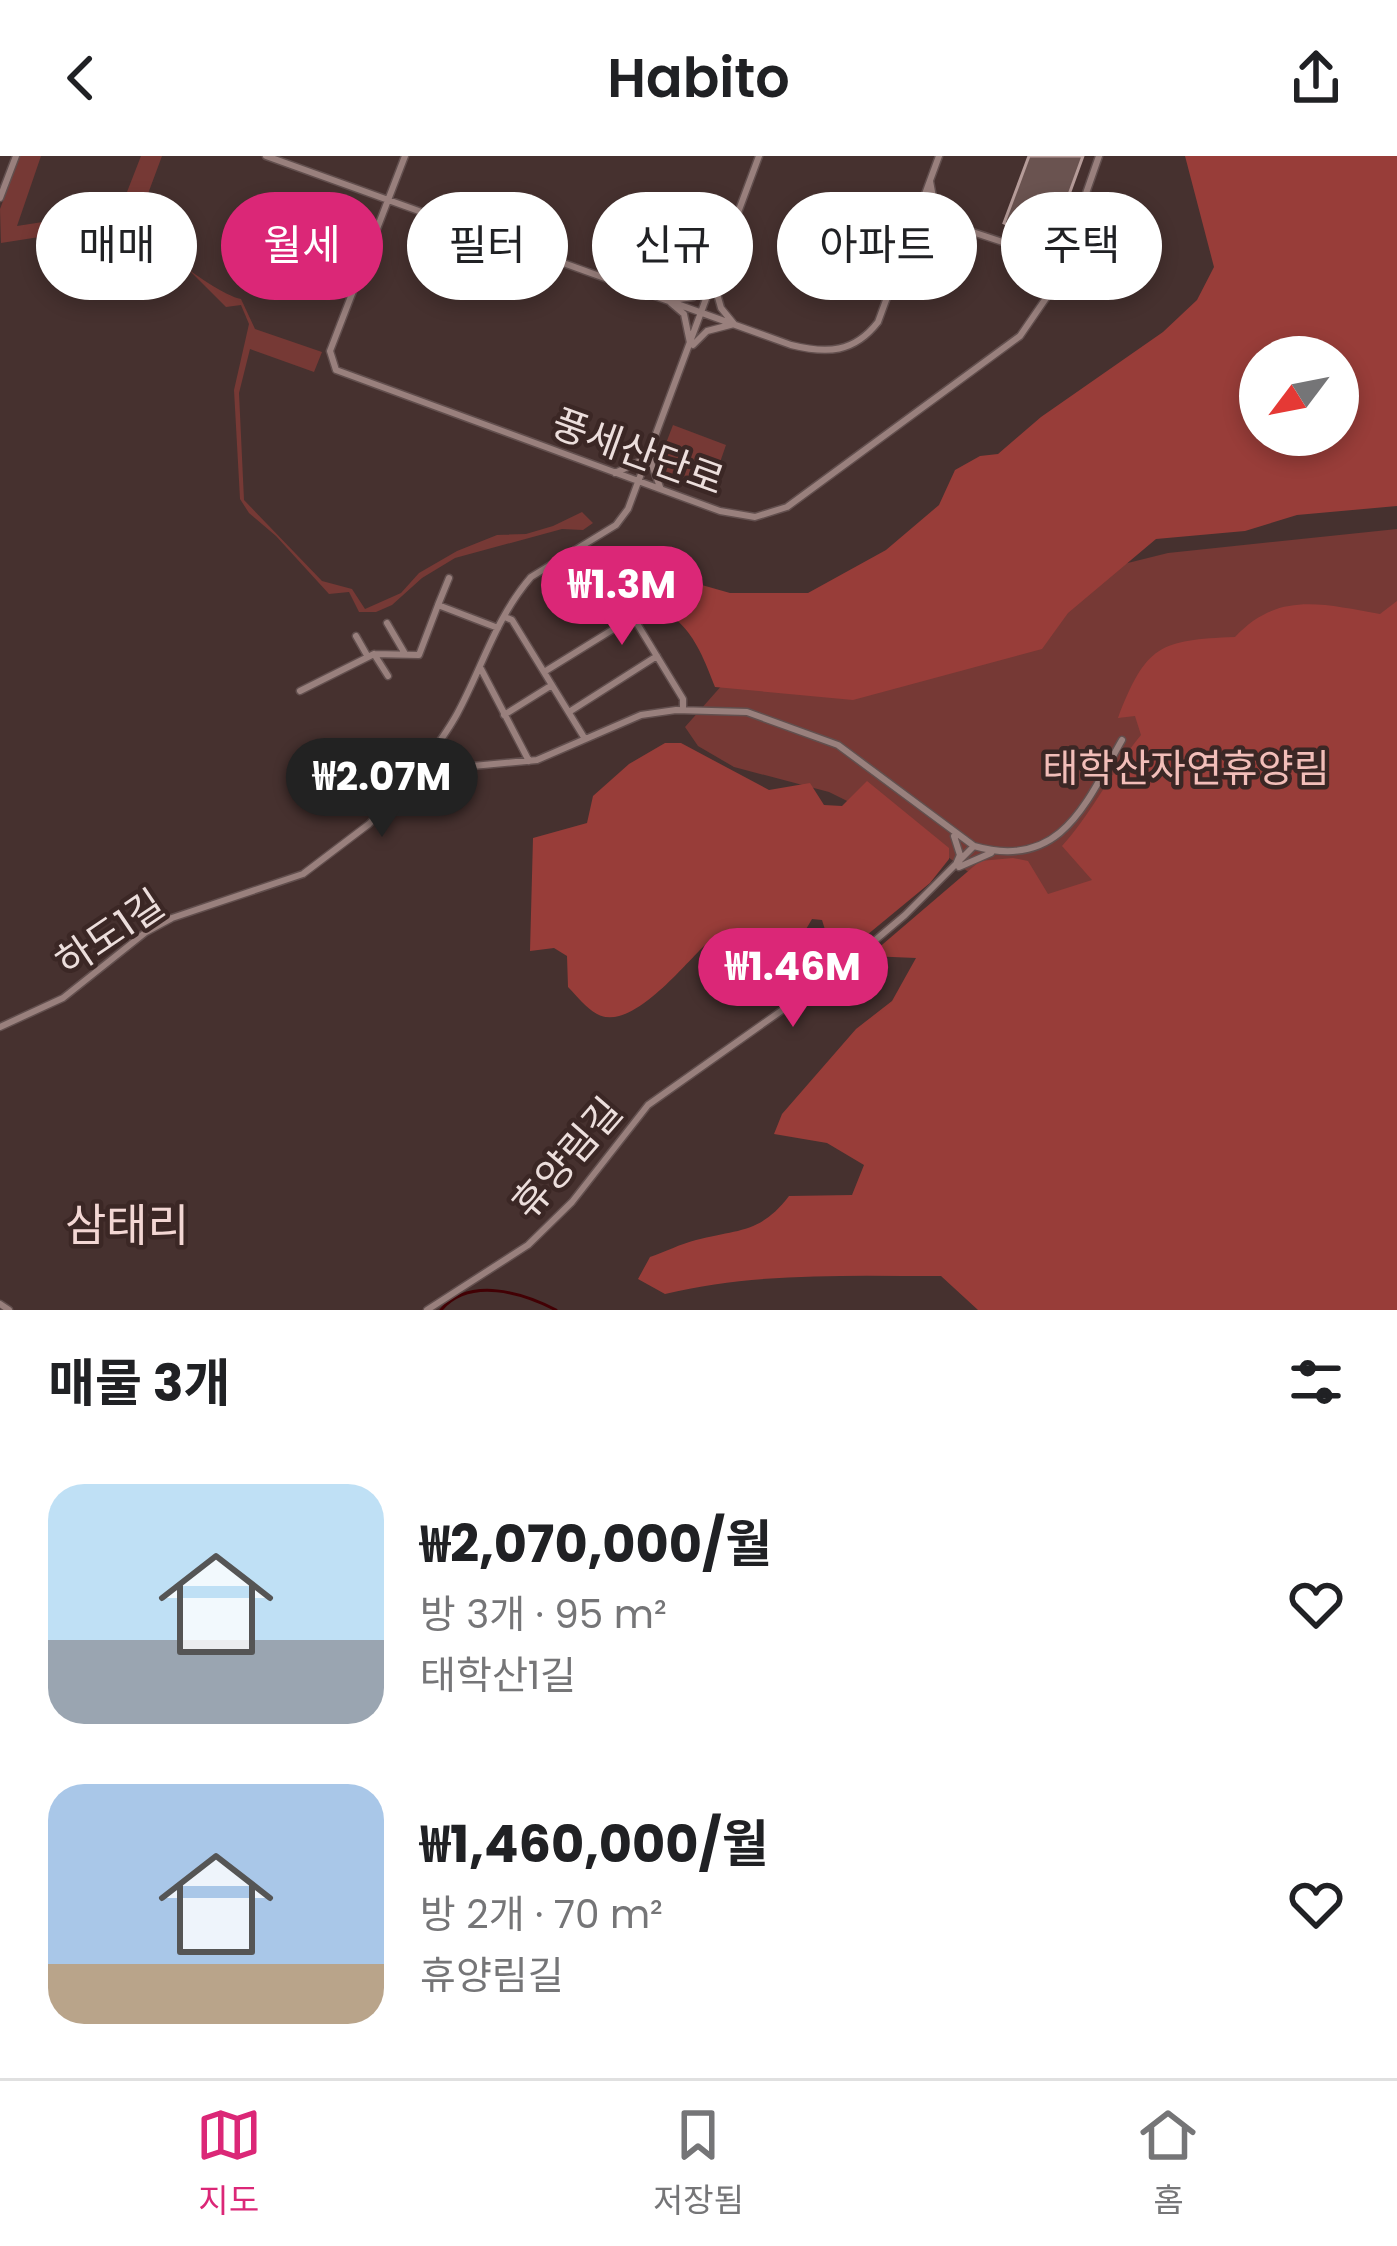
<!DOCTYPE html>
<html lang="ko">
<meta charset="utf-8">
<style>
:root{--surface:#fff;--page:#f2f2f2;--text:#202124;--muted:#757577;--line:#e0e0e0;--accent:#db2777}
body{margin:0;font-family:Poppins,"Noto Sans KR",sans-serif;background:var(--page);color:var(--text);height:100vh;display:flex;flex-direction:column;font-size:45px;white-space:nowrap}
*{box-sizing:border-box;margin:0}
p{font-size:39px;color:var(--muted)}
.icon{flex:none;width:66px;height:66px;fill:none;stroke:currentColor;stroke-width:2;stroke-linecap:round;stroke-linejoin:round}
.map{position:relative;height:1154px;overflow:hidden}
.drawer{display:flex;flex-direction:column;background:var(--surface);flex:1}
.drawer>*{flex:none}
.hud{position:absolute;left:36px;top:36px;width:1326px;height:108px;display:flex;gap:24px}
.needle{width:78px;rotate:238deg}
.tools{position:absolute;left:1239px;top:180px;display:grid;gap:24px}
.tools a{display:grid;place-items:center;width:120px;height:120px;border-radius:50%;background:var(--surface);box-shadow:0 6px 18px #0003;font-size:60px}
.price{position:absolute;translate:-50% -102px;padding:0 27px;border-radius:42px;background:var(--accent);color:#fff;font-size:39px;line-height:78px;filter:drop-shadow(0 3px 6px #0008)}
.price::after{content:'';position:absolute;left:50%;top:72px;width:36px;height:27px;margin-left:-18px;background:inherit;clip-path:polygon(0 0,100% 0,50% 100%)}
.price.active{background:#222;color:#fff}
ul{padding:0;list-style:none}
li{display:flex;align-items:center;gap:36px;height:300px;padding:0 48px}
li span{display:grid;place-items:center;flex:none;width:336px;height:240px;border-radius:36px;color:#555}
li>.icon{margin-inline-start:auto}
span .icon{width:144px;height:144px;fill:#fffc;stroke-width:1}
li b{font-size:51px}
h2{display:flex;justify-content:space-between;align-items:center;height:144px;padding:0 48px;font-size:51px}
.chip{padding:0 42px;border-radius:54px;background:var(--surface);box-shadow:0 6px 18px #0003;font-size:42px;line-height:108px}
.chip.active{background:var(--accent);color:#fff}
header{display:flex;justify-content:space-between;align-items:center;height:156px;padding:0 48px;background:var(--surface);font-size:54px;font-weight:600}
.dock{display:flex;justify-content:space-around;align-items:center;height:168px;border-top:3px solid var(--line);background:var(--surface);font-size:33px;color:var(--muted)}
.dock a{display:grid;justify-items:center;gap:6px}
.dock .active{color:var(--accent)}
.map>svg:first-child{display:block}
</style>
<header><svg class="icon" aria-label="back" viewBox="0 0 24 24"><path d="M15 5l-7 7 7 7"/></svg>Habito<svg class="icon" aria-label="share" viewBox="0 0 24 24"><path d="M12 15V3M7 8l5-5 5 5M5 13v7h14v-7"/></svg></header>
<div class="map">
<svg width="1397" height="1154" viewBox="0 0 1397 1154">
<rect width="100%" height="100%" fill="#46312f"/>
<!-- green -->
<path fill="#763935" d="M20,0H41L17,70L120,54L141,0H162L136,70C154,89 218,139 241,143L255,173L322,196L314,216L250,193L239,237L244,344L322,425L352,433L365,453L401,437L419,417L457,395L497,379L526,378L553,370L582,356L593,367L583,374L562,373L455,402L422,422L392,449L376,456H359L349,436L329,438L276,380L249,357L240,343L234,234L249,168L241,149L226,151L191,116L116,69L1,87L0,53Z
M673,269L726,289L709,338L659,319L658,308Z
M1397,373V1007L1045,772L922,682L829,636L734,611L698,590L685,571L754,493L931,456L1168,397Z"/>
<!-- forest -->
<path fill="#983d39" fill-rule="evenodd" d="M1185,0H1397V350L1297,359L1245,375L1156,383L1068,457L1042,493L853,544L715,531C690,463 676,458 613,430L603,401L730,437H808L886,394L939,349L955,314L980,300L998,298L1041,261L1163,176L1197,144L1214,111ZM1338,201V279H1260V201Z
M1397,445V1154H978L941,1120C848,1120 757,1116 665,1138L638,1123L650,1101C665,1096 680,1088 696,1084C738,1073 760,1078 789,1040L852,1039L864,1009L827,987L774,978L782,958L856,873L892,845L916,802L869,800L980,705L1013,702L1028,705L1048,738L1092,724L1062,690C1093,656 1112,614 1141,579L1135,560L1118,562C1146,489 1160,484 1235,481C1278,435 1322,448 1380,458Z
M665,587H681L769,634L810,627L824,649L842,650L867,625L949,692V703L930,727L793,840L827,780L822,764L812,763L802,780L792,772L745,777L747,812L725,802L717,788H706C683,810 630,877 597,858C586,852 577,840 568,831L567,800L554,792L530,795L533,682L587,667L593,640L629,608Z"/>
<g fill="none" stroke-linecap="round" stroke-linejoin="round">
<!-- stream -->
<path stroke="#420004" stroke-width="3" d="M441,1154C470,1120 523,1137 556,1154"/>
</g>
<!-- building -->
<path fill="#6a5350" stroke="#b69c99" stroke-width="3" d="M1029,0H1083L1051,88L1004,67Z"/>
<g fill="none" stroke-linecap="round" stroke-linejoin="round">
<defs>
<path id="minor" d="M266,0L791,189C827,198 854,197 878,166L939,0
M405,0L330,195L336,214L720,355L755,361L787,351L1020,180L1053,132L1099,0
M930,25L935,52L948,67
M0,42L16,0
M918,58L1063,106
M907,93L928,72L945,69
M672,144L693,141L714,126
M671,147L684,158L690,187
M693,189L707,175L734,168L721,152L714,127
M615,317L649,301L660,331
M438,449L449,422
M505,461L512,464L585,583
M387,467L404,496
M356,480L368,501
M374,498L388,520
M481,513L529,605
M544,516L633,461L683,543V554
M300,535L374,498L419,499L438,449L498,472
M569,556L657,500
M504,559L552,529
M419,615C432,596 446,578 457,558C482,512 496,461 531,421L616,369L628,353L759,0
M954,680L960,699L957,706
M959,711L991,697
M0,871L63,842L146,776L172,762L303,718L369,668L419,615L537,604L641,559L676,554L747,556L838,589L974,690
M0,1148L9,1154
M427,1154L528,1089L572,1046L648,949L846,809L905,759L974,690C1061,715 1086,647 1122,584"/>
</defs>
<!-- minor casing -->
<use href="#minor" stroke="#624f4e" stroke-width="9"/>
<!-- minor -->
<use href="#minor" stroke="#99807d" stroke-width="6"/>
</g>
<g text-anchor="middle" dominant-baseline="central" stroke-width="9" stroke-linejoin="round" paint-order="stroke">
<!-- street labels -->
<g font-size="39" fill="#ecdedc" stroke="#3b2725">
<text transform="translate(638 296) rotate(20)">풍세산단로</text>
<text transform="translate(110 777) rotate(-34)">하도1길</text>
<text transform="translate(567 1002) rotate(-49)">휴양림길</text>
</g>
<!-- park labels -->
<g font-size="39" fill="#f2beb9" stroke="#3b2725">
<text x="1186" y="612">태학산자연휴양림</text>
</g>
<!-- quarter labels -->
<g font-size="45" fill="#f3d7d4" stroke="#3b2725">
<text x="127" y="1069">삼태리</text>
</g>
</g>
</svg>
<div class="tools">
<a><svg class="needle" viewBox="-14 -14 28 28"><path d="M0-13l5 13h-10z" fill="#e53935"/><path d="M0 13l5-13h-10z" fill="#757577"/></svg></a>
</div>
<b class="price" style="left:622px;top:492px">₩1.3M</b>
<b class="price active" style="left:382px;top:684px">₩2.07M</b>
<b class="price" style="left:793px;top:874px">₩1.46M</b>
<div class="hud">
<a class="chip">매매</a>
<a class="chip active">월세</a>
<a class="chip">필터</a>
<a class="chip">신규</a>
<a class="chip">아파트</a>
<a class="chip">주택</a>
</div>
</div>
<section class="drawer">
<h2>매물 3개<svg class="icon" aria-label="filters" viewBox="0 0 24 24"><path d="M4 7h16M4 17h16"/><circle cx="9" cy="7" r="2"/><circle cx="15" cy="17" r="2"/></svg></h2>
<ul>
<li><span style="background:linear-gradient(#bfe0f5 65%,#9aa5b1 0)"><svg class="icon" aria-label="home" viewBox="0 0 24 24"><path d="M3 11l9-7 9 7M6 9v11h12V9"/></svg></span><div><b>₩2,070,000/월</b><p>방 3개 · 95 m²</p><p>태학산1길</p></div><svg class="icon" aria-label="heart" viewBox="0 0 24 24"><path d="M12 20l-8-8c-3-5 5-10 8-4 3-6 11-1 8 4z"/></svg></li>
<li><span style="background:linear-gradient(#a9c7e8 75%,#b9a48a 0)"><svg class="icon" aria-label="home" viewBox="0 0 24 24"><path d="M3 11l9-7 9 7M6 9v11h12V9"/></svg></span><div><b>₩1,460,000/월</b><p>방 2개 · 70 m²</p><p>휴양림길</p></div><svg class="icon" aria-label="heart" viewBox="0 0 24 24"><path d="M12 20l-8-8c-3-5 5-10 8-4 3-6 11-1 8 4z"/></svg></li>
</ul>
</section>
<nav class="dock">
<a class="active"><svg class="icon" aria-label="map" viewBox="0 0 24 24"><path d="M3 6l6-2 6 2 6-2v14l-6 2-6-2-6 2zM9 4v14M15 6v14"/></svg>지도</a>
<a><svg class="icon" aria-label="saved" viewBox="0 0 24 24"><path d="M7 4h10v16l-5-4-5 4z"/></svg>저장됨</a>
<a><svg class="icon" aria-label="home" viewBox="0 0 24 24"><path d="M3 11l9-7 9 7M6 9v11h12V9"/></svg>홈</a>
</nav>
